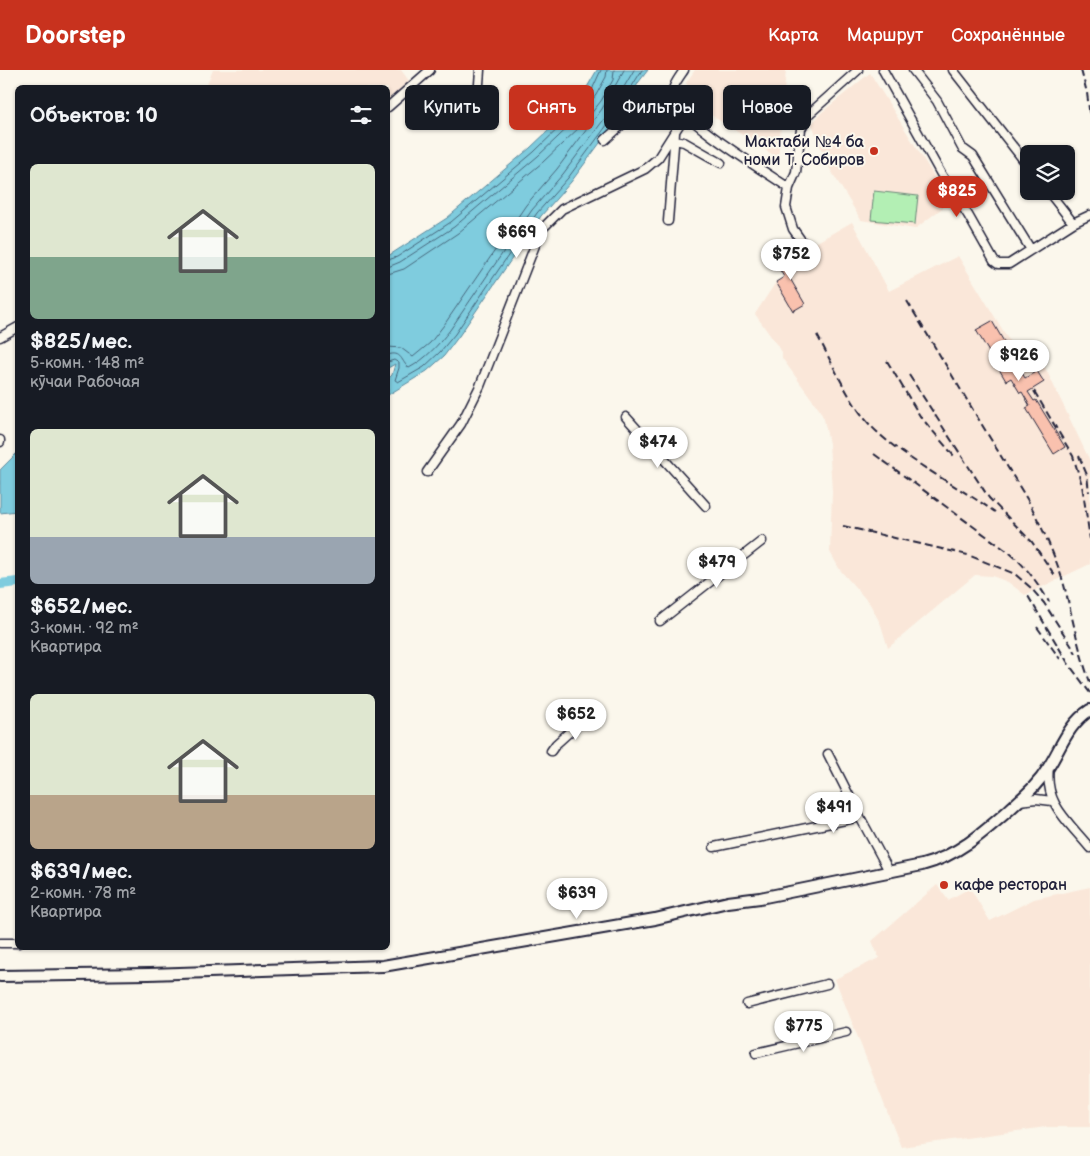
<!DOCTYPE html>
<html lang="ru">
<meta charset="utf-8">
<style>
:root{--surface:#171b24;--page:#242831;--text:#f1f3f6;--muted:#9ea1a6;--accent:#c8321e}
body{margin:0;font-family:"Balsamiq Sans",sans-serif;background:var(--page);color:var(--text);height:100vh;display:flex;flex-direction:column;font-size:19px;white-space:nowrap}
*{box-sizing:border-box;margin:0}
p{font-size:16px;color:var(--muted)}
.icon{flex:none;width:28px;height:28px;fill:none;stroke:currentColor;stroke-width:2;stroke-linecap:round;stroke-linejoin:round}
.map{position:relative;flex:1;overflow:hidden}
.side{position:absolute;left:15px;top:15px;width:375px;height:865px;display:flex;flex-direction:column;background:var(--surface);border-radius:8px;box-shadow:0 1px 4px #0004}
.side>*{flex:none}
.guide{position:absolute;left:405px;top:15px;width:475px;height:45px;display:flex;gap:10px}
.fabs{position:absolute;left:1020px;top:75px;display:grid;gap:10px}
.fabs a{display:grid;place-items:center;width:55px;height:55px;border-radius:8px;background:var(--surface);box-shadow:0 1px 4px #0004;font-size:25px}
.price{position:absolute;translate:-50% -42px;padding:0 11px;border-radius:18px;background:#fff;color:#222;font-size:16px;line-height:32px;filter:drop-shadow(0 1px 2px #0008)}
.price::after{content:'';position:absolute;left:50%;top:30px;width:15px;height:11px;margin-left:-8px;background:inherit;clip-path:polygon(0 0,100% 0,50% 100%)}
.price.on{background:var(--accent);color:#fff}
ul{padding:0;list-style:none}
li{display:grid;align-content:center;gap:10px;height:265px;padding:0 15px}
li span{display:grid;place-items:center;height:155px;border-radius:8px;color:#555}
li>.icon{margin-inline-start:auto}
span .icon{width:90px;height:90px;fill:#fffc;stroke-width:1}
li b{font-size:21px}
h2{display:flex;justify-content:space-between;align-items:center;height:60px;padding:0 15px;font-size:21px}
.pill{padding:0 18px;border-radius:8px;background:var(--surface);box-shadow:0 1px 4px #0004;font-size:18px;line-height:45px}
.pill.on{background:var(--accent);color:#fff}
header{display:flex;align-items:center;gap:30px;box-sizing:border-box;height:70px;padding:0 25px;background:var(--accent);color:#fff}
header strong{font-size:24px}
nav{display:flex;gap:28px;margin-inline-start:auto;font-size:18px}
.map>svg:first-child{display:block}
</style>
<header>
<strong>Doorstep</strong>
<nav><a>Карта</a><a>Маршрут</a><a>Сохранённые</a></nav>
</header>
<div class="map">
<svg width="1090" height="1086" viewBox="0 0 1090 1086">
<rect width="100%" height="100%" fill="#fbf7ec"/>
<filter id="ink" filterUnits="userSpaceOnUse"><feTurbulence type="fractalNoise" baseFrequency=".02" numOctaves="2"/><feDisplacementMap in="SourceGraphic" scale="10" xChannelSelector="R" yChannelSelector="G"/><feConvolveMatrix kernelMatrix="1 2 1 2 8 2 1 2 1" color-interpolation-filters="sRGB"/></filter>
<g filter="url(#ink)">
<!-- built -->
<path fill="#fae7d9" d="M213,0H401L410,12L388,29V18L206,17Z
M695,0H786L778,88L700,38L686,13Z
M870,3L950,132L915,159L861,150L827,94L812,54L821,43Z
M852,152L889,221L958,186L1025,297L1041,289L1090,391V494L1025,525L1008,512L992,506L975,505L888,578L881,555L870,534L840,500L830,482L832,421L829,374L824,349L819,339L782,288V282L755,244L776,212L784,207L777,195Z
M937,815L948,830L970,818L990,851L1034,829L1090,817V1057H1046L901,1077L835,909L879,888L872,871Z"/>
<!-- green -->
<path fill="#b3efb4" stroke="#6a8878" d="M874,121L918,126L915,154L871,150Z"/>
<!-- water -->
<path fill="#7fccde" stroke="#5a889d" d="M597,0H648L638,13L629,33L617,50L571,112L541,146L459,266L444,286L427,301L388,325V309L392,305L395,294L388,298V186L447,148L530,78L568,42L586,19Z
M17,383V441L0,443V400Z"/>
<g fill="none" stroke-linecap="round" stroke-linejoin="round">
<!-- shore -->
<path stroke="#47667c" stroke-width="1" d="M388,190L397,187L451,152L534,82L572,45L591,22L601,0
M388,197L400,192L454,157L538,86L577,49L596,25L606,7L607,0
M388,204L404,199L458,163L543,92L582,55L601,31L613,10L614,0
M388,277L401,278L413,287L430,273L444,255L526,135L557,99L602,39L624,0
M388,285C402,280 401,292 409,298C426,289 438,275 450,260L532,140L563,104L608,44L634,0
M388,292L394,290L399,293V298L395,310L398,312L424,297L440,282L455,264L537,143L568,108L613,47L642,0"/>
<!-- river -->
<path stroke="#7fccde" stroke-width="10" d="M0,514L18,512"/>
</g>
<!-- building -->
<path fill="#f9c1ae" stroke="#22223b" d="M800,182L806,194L788,205L805,234L793,241L776,212L784,207L777,195Z
M992,251L1025,308L1037,301L1044,312L1028,322L1034,331L1036,330L1065,377L1054,384L1026,338L1030,336L1022,322L1020,323L1011,308L1006,311L976,260Z"/>
<g fill="none" stroke-linecap="round" stroke-linejoin="round">
<defs>
<path id="minor" d="M684,0C679,8 670,18 673,28C680,50 766,102 789,118
M883,0L941,104L968,145L994,191L998,194H1009L1073,153
M913,0L937,31L962,78L973,86L1031,180
M953,0L1029,97
M479,14L480,0
M388,37L430,0
M605,70L656,24L672,23
M675,70L684,72L721,93
M1048,121L1073,153L1090,145
M668,151L675,63
M807,179L793,159L786,137L789,118L796,102L801,59L809,44L858,0
M0,267L18,257
M626,347L706,436
M0,370V372
M427,402L461,354L480,316L541,160L562,139L645,99L658,88L686,44
M660,551L762,471
M551,681L556,674L585,648
M1049,697C1044,734 1068,751 1090,778
M1019,731L1036,729L1052,731
M860,747L889,801
M714,777L860,747L828,684
M0,873H18
M747,934L827,914
M756,983L846,962"/>
<path id="major" d="M0,906L149,904L383,896L655,849L728,832L760,828L922,795C957,786 983,763 1009,740C1023,727 1038,715 1048,698C1061,678 1068,654 1090,640"/>
</defs>
<!-- minor casing -->
<use href="#minor" stroke="#22223b" stroke-width="11"/>
<!-- major casing -->
<use href="#major" stroke="#22223b" stroke-width="14"/>
<!-- minor -->
<use href="#minor" stroke="#fbf7ec" stroke-width="8"/>
<!-- major -->
<use href="#major" stroke="#fbf7ec" stroke-width="10"/>
<!-- rail -->
<path stroke="#22223b" stroke-width="2" stroke-dasharray="8 4" stroke-linecap="butt" d="M1081,0L1087,23L1090,47
M907,231L1030,434C1043,460 1056,487 1064,515C1073,548 1078,580 1090,612
M817,265C833,294 849,333 872,357C903,389 958,416 995,442
M887,291L920,346L954,386
M909,305L989,428L1032,472L1056,507
M1034,321L1073,386L1082,415L1090,469
M874,384L1011,484C1027,498 1038,513 1049,532
M1079,386L1087,405L1089,422
M843,456L968,485L1015,504L1031,518L1044,533L1076,583
M1028,526L1068,593L1090,623
M1037,557L1060,589"/>
</g>
</g>
<!-- markers -->
<g fill="#c8321e" stroke="#fbf7ec" stroke-width="2">
<circle cx="874" cy="81" r="5"/>
<circle cx="944" cy="815" r="5"/>
</g>
<g text-anchor="middle" dominant-baseline="central" stroke-width="4" stroke-linejoin="round" paint-order="stroke">
<!-- poi labels -->
<g font-size="16" fill="#22223b" stroke="#fbf7ec" text-anchor="end">
<text x="864" y="72">Мактаби №4 ба<tspan x="864" dy="18">номи Т. Собиров</tspan></text>
<text x="954" y="815" text-anchor="start">кафе ресторан</text>
</g>
</g>
</svg>
<div class="fabs">
<a><svg class="icon" aria-label="layers" viewBox="0 0 24 24"><path d="M12 4l9 5-9 5-9-5zM3 14l9 5 9-5"/></svg></a>
</div>
<b class="price on" style="left:957px;top:148px">$825</b>
<b class="price" style="left:517px;top:189px">$669</b>
<b class="price" style="left:791px;top:211px">$752</b>
<b class="price" style="left:1019px;top:312px">$926</b>
<b class="price" style="left:658px;top:399px">$474</b>
<b class="price" style="left:717px;top:519px">$479</b>
<b class="price" style="left:576px;top:671px">$652</b>
<b class="price" style="left:834px;top:764px">$491</b>
<b class="price" style="left:577px;top:850px">$639</b>
<b class="price" style="left:804px;top:983px">$775</b>
<div class="guide">
<a class="pill">Купить</a>
<a class="pill on">Снять</a>
<a class="pill">Фильтры</a>
<a class="pill">Новое</a>
</div>
<section class="side">
<h2>Объектов: 10<svg class="icon" aria-label="filters" viewBox="0 0 24 24"><path d="M4 7h16M4 17h16"/><circle cx="9" cy="7" r="2"/><circle cx="15" cy="17" r="2"/></svg></h2>
<ul>
<li><span style="background:linear-gradient(#dfe7d0 60%,#7fa58c 0)"><svg class="icon" aria-label="home" viewBox="0 0 24 24"><path d="M3 11l9-7 9 7M6 9v11h12V9"/></svg></span><div><b>$825/мес.</b><p>5-комн. · 148 m²</p><p>кӯчаи Рабочая</p></div></li>
<li><span style="background:linear-gradient(#dfe7d0 70%,#9aa5b1 0)"><svg class="icon" aria-label="home" viewBox="0 0 24 24"><path d="M3 11l9-7 9 7M6 9v11h12V9"/></svg></span><div><b>$652/мес.</b><p>3-комн. · 92 m²</p><p>Квартира</p></div></li>
<li><span style="background:linear-gradient(#dfe7d0 65%,#b9a48a 0)"><svg class="icon" aria-label="home" viewBox="0 0 24 24"><path d="M3 11l9-7 9 7M6 9v11h12V9"/></svg></span><div><b>$639/мес.</b><p>2-комн. · 78 m²</p><p>Квартира</p></div></li>
</ul>
</section>
</div>
